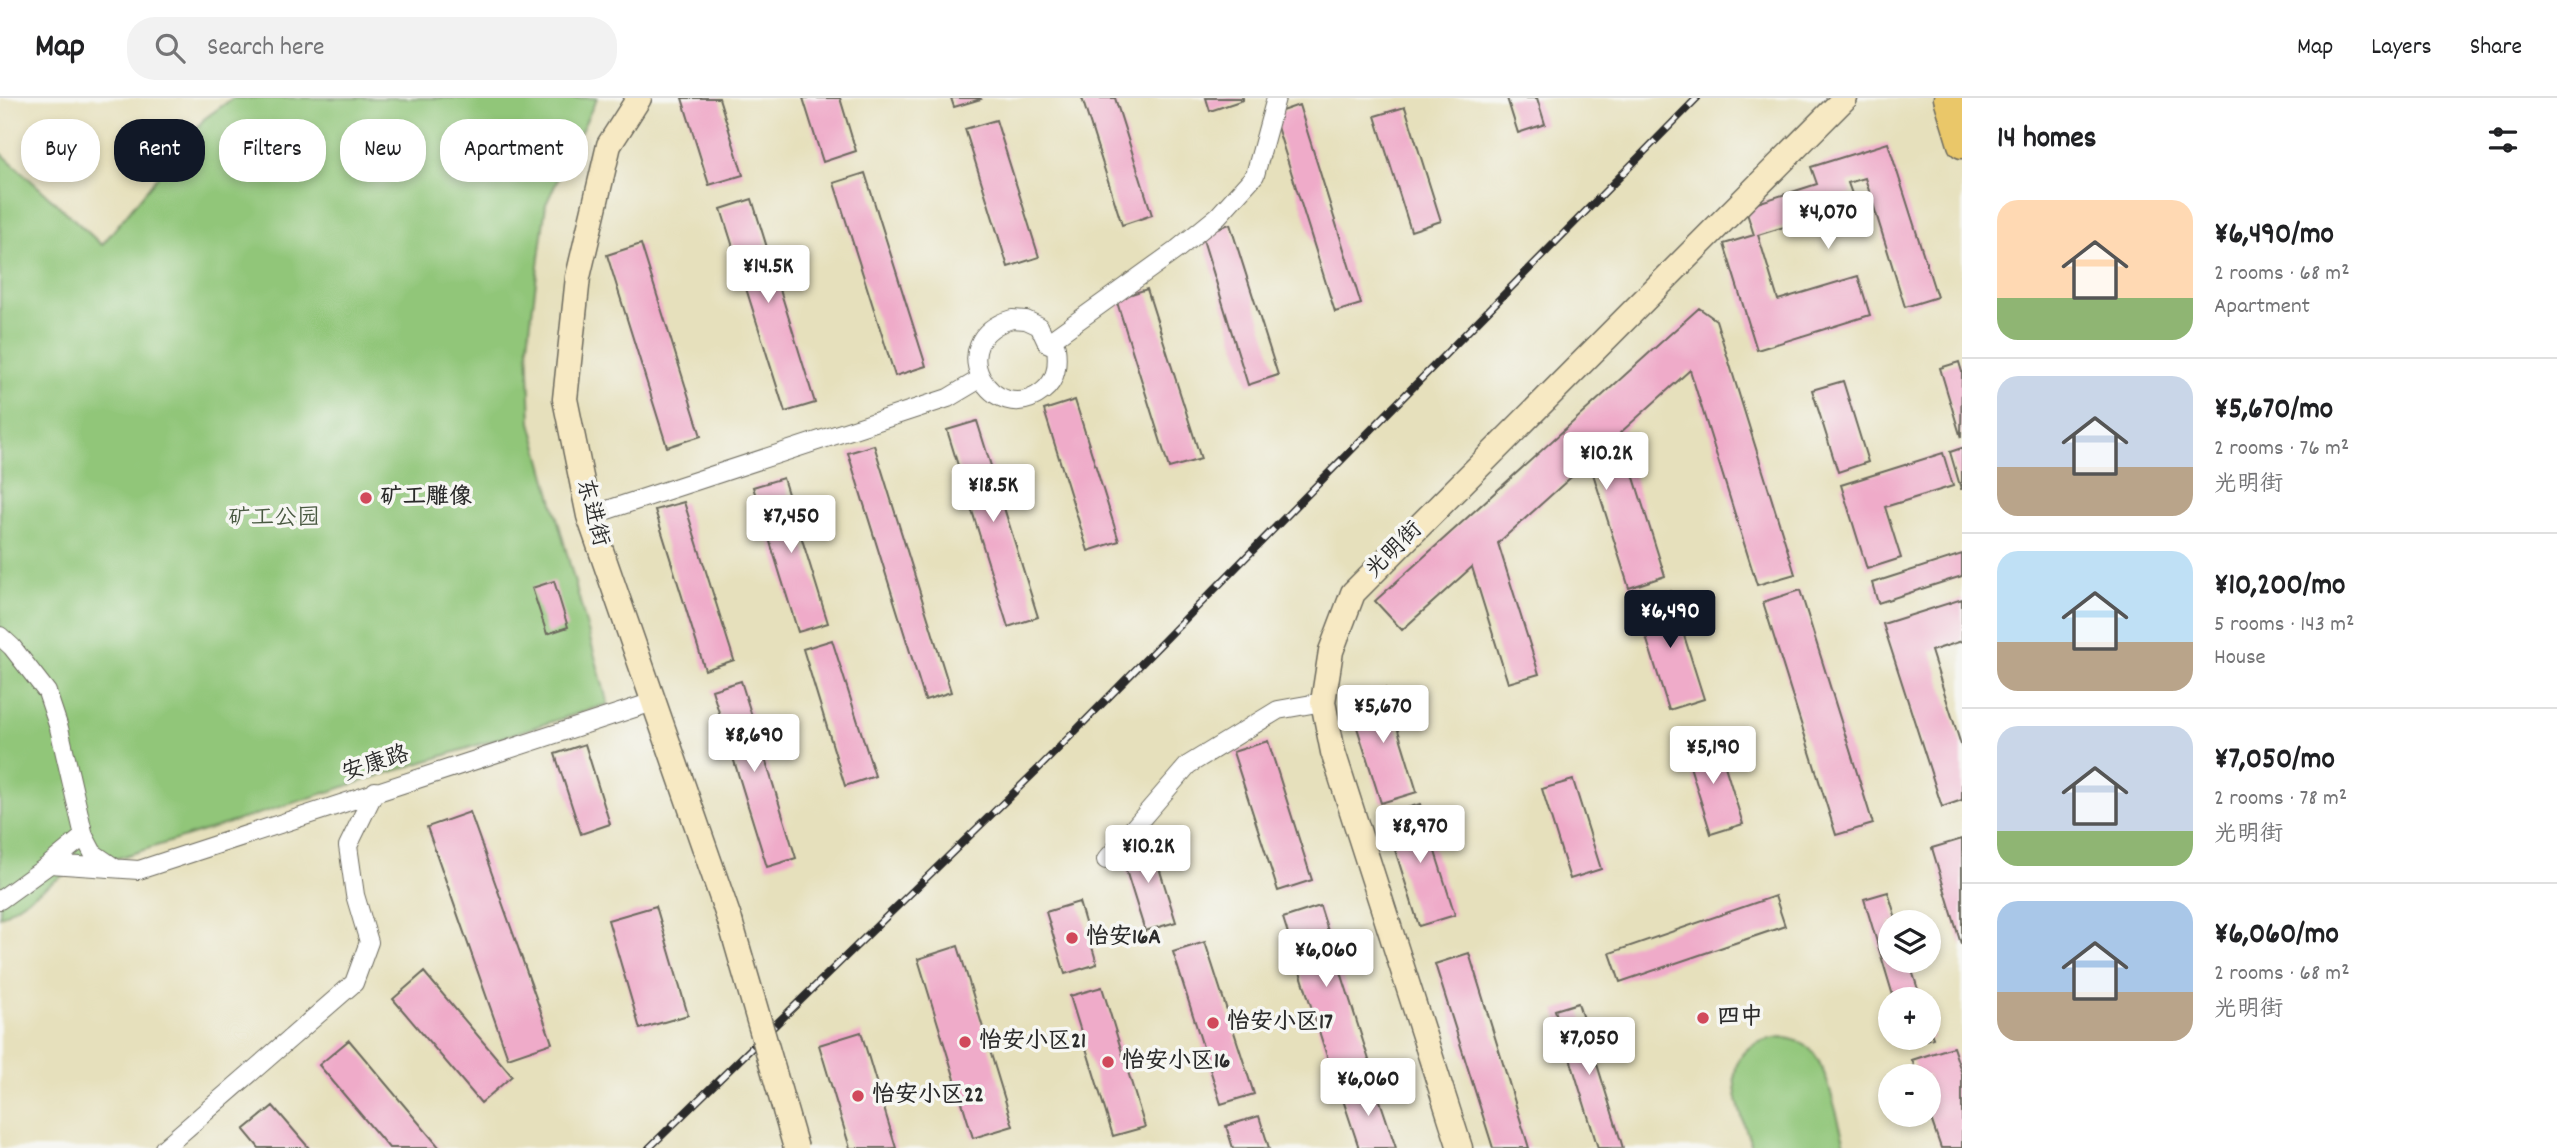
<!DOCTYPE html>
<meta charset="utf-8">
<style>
:root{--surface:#fff;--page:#f2f2f2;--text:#202124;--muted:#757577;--line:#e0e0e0;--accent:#111827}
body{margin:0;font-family:Dekko,"LXGW WenKai TC",sans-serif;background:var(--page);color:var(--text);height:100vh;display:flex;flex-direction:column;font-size:26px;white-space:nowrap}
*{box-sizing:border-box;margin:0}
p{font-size:23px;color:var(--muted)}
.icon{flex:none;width:38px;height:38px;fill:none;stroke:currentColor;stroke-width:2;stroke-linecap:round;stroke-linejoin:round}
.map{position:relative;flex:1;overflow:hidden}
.side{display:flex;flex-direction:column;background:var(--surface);width:595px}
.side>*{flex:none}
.guide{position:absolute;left:21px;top:21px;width:665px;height:63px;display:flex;gap:14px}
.buttons{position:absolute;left:1878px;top:812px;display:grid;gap:14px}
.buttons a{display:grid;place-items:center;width:63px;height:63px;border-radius:50%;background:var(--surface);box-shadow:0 4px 10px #0003;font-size:35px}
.price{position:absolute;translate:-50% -60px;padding:0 16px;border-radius:7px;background:#fff;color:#222;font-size:23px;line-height:46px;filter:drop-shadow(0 2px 4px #0008)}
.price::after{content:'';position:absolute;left:50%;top:42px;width:21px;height:16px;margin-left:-10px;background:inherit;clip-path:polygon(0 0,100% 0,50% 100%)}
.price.active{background:var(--accent);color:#fff}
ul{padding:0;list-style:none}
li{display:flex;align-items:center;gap:21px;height:175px;padding:0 35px}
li+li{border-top:2px solid var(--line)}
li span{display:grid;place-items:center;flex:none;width:196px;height:140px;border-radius:21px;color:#555}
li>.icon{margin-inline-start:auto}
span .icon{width:84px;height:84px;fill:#fffc;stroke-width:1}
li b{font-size:30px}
h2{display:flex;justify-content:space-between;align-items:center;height:84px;padding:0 35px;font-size:30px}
.tag{padding:0 24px;border-radius:28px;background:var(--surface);box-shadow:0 4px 10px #0003;font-size:24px;line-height:63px}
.tag.active{background:var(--accent);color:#fff}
header{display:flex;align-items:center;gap:42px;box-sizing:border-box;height:98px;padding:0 35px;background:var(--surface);border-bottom:2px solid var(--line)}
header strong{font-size:33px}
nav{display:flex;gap:38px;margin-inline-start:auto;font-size:24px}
.search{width:490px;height:63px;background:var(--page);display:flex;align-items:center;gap:18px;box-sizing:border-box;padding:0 24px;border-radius:28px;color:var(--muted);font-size:26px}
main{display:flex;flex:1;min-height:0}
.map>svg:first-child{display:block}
</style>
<header>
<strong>Map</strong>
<div class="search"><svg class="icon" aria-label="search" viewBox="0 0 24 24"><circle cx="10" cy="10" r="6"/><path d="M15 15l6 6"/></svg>Search here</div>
<nav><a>Map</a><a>Layers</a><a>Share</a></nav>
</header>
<main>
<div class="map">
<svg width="1962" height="1050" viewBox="0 0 1962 1050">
<rect width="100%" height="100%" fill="#f6f6f2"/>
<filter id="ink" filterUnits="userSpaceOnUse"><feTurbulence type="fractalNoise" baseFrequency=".0143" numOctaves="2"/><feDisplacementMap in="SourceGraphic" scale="14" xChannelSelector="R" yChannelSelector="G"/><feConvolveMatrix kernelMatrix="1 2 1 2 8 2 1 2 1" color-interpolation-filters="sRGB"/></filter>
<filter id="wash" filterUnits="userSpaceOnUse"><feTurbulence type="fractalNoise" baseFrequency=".00686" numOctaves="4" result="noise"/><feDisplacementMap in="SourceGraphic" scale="28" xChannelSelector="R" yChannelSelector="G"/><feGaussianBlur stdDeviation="1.57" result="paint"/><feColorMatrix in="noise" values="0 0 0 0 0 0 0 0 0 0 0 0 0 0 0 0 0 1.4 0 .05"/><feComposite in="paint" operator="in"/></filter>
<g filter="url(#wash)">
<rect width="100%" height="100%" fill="#e6e0bc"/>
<!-- green -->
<path fill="#91c679" stroke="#5e7852" stroke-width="2" d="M233,0H597L546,106L528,246L531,324L608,606L64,777L0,819V54L102,147L204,21Z
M1781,939C1792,941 1802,943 1811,952C1827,968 1839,1026 1846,1050H1752C1738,1006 1710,947 1781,939Z"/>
<g id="blocks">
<!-- building -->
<path fill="#efabc9" d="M682,0H719L743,77L709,87Z
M803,0H840L856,53L823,64Z
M951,0H980L981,1L954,9Z
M1082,0H1115L1152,117L1122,127Z
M1206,0H1243V2L1210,13Z
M1507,0H1537L1545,26L1518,35Z
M1299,7L1361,206L1335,214L1273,16Z
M1405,9L1441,123L1411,133L1375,18Z
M996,22L1039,159L1008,169L965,31Z
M1888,45L1937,199L1905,209L1865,80L1848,85L1852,96L1823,105L1826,116L1758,137L1778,202L1858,178L1870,217L1757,252L1724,146L1754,137L1745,109L1817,86L1811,69Z
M865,75L926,268L895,278L834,85Z
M752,101L815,305L785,314L721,111Z
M1230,126L1278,277L1248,287L1201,135Z
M641,146L701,338L667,349L607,157Z
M1147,191L1201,361L1169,370L1116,201Z
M1699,210L1716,222L1795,476L1757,487L1690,272L1620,335L1665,478L1629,490L1589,363L1498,445L1539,576L1508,585L1472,469L1402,532L1375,503Z
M1959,264L1962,274L1961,340L1940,270Z
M1843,283L1868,364L1838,374L1812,292Z
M1075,302L1119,443L1088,453L1044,312Z
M977,323L1038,519L1008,529L947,332Z
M874,347L951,594L925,602L848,355Z
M1962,350V391H1961L1950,354Z
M1943,355L1953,388L1885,409L1901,460L1867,471L1841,387Z
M783,380L828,525L798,534L753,389Z
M684,404L734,562L705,572L655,412Z
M1962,456V478L1878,505L1872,485Z
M554,483L568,529L547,536L532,490Z
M1800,492L1873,726L1836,737L1763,504Z
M1670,493L1704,601L1669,612L1635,504Z
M1962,501V543L1931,553L1962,650V702L1942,709L1883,526Z
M832,542L875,678L845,688L803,551Z
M741,583L796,760L767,769L712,592Z
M1385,590L1417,694L1381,705L1348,601Z
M1716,639L1743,726L1711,736L1684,649Z
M1268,643L1312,782L1278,793L1233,654Z
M585,646L610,726L581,736L555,656Z
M1573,682L1601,771L1570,781L1542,691Z
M1420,706L1455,817L1419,828L1384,717Z
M470,714L552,945L508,960L427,729Z
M1150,741L1176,824L1145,833L1119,750Z
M1962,741V846H1961L1932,750Z
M1888,794L1897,824H1890V863H1909L1921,901H1894L1864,801Z
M1775,798L1785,828L1620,884L1610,855Z
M1079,804L1097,866L1065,876L1046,814Z
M656,808L688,917L640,931L608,822Z
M1320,808L1369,962L1332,974L1283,820Z
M1205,844L1254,996L1221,1006L1173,854Z
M958,848L1013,1028L973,1040L918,861Z
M1469,855L1529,1050H1493L1435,866Z
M424,874L512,978L481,1005L393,901Z
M1102,889L1145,1029L1113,1038L1070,898Z
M1578,905L1623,1050H1598L1555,912Z
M1929,929L1933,940L1909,948L1906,940H1928Z
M861,934L896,1050H850L819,947Z
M349,942L440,1050H389L319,967Z
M1953,949L1962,976V1050H1941L1928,1012V978H1918L1912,962Z
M1374,985L1396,1050H1359L1341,996Z
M273,1008L309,1050H259L244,1032Z
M1259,1018L1269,1050H1233L1226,1028Z"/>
</g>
</g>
<g filter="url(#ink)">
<use href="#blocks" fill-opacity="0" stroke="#6c6a5e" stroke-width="2"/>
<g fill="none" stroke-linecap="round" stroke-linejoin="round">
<defs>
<path id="minor" d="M1012,221L1026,222L1039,228L1047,245L1056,249C1058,266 1057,282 1043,293C993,333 939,242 1012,221Z
M1047,245L1175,153L1218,118L1255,77L1276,0
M589,418L948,300L980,281
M0,538L12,549L47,594L59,630L84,738L93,755L115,770
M1106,762L1188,667L1278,612L1323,604
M50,766L84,738
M0,802L50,766L139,772L653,604
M164,1050L354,885L369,844L355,797L348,748L375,693"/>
<path id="secondary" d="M639,0L609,47L578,179L565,301L589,418L730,823
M1460,1050L1333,654L1323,604L1331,553L1353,495L1845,0"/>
<path id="primary" d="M1948,0L1962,46"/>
</defs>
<!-- minor casing -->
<use href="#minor" stroke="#6c6a5e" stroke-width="20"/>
<!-- secondary casing -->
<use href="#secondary" stroke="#6c6a5e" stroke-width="27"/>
<!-- primary casing -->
<use href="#primary" stroke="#6c6a5e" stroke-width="31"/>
<!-- minor -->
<use href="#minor" stroke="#fff" stroke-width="18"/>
<!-- secondary -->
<use href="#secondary" stroke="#f7e9c3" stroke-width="24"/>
<!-- primary -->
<use href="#primary" stroke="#eac769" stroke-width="28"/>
<defs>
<path id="rail" d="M649,1050L1037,672L1697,0"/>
</defs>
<!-- rail casing -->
<use href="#rail" stroke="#2b2b2b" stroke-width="8"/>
<!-- rail -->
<use href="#rail" stroke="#f6f6f2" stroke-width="5" stroke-dasharray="16" stroke-linecap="butt"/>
<defs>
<path id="secondary-bridge" d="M730,823L796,1050"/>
</defs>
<!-- secondary-bridge casing -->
<use href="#secondary-bridge" stroke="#6c6a5e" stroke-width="27" stroke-linecap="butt"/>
<!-- secondary-bridge -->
<use href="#secondary-bridge" stroke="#f7e9c3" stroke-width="24"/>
</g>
</g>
<!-- markers -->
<g fill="#d1495b" stroke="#f6f6f2" stroke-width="2.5">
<circle cx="366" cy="400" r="7"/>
<circle cx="1072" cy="840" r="7"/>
<circle cx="1703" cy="920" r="7"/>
<circle cx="1213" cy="925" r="7"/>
<circle cx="965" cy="944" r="7"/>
<circle cx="1108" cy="964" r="7"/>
<circle cx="858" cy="998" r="7"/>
</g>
<g text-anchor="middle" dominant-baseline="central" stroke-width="7" stroke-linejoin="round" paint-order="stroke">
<!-- poi labels -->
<g font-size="23" font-weight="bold" fill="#2b2b2b" stroke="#f6f6f2" text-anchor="start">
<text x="380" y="400">矿工雕像</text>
<text x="1086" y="840">怡安16A</text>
<text x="1717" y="920">四中</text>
<text x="1227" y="925">怡安小区17</text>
<text x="979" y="944">怡安小区21</text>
<text x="1122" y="964">怡安小区16</text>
<text x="872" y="998">怡安小区22</text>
</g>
<!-- street labels -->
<g font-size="23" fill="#2b2b2b" stroke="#f6f6f2">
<text transform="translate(591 415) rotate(75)">东进街</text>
<text transform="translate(1395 453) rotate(-45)">光明街</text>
<text transform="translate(376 667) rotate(-18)">安康路</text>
</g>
<!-- park labels -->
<g font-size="23" fill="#4a5a42" stroke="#f6f6f2">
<text x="274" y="421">矿工公园</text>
</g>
</g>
</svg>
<div class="buttons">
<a><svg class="icon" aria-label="layers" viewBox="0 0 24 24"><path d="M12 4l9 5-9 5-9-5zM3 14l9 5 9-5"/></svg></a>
<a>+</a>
<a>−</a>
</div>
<b class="price" style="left:1828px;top:153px">¥4,070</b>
<b class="price" style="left:768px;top:207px">¥14.5K</b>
<b class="price" style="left:1606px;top:394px">¥10.2K</b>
<b class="price" style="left:993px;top:426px">¥18.5K</b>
<b class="price" style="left:791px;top:457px">¥7,450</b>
<b class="price active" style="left:1670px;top:552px">¥6,490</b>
<b class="price" style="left:1383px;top:647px">¥5,670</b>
<b class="price" style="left:754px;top:676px">¥8,690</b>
<b class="price" style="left:1713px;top:688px">¥5,190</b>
<b class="price" style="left:1420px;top:767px">¥8,970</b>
<b class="price" style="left:1148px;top:787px">¥10.2K</b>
<b class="price" style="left:1326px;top:891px">¥6,060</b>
<b class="price" style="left:1589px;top:979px">¥7,050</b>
<b class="price" style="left:1368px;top:1020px">¥6,060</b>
<div class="guide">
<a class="tag">Buy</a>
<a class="tag active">Rent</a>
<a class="tag">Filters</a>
<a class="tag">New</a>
<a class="tag">Apartment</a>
</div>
</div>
<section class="side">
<h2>14 homes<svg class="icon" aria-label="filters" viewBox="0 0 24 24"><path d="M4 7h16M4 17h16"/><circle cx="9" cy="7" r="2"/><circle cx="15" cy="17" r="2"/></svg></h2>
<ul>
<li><span style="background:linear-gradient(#ffd9b3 70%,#8fb573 0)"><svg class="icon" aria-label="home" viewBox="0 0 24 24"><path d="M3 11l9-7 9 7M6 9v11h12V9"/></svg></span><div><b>¥6,490/mo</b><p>2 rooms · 68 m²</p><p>Apartment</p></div></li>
<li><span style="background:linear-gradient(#c9d6e8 65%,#b9a48a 0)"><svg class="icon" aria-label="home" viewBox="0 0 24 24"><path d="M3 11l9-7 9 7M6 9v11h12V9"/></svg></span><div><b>¥5,670/mo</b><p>2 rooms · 76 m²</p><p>光明街</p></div></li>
<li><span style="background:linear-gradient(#bfe0f5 65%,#b9a48a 0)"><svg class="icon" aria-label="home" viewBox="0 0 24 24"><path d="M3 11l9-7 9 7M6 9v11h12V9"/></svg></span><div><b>¥10,200/mo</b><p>5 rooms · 143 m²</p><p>House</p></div></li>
<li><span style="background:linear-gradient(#c9d6e8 75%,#8fb573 0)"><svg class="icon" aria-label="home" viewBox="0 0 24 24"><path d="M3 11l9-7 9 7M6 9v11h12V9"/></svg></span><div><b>¥7,050/mo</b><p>2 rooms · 78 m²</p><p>光明街</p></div></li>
<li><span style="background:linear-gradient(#a9c7e8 65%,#b9a48a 0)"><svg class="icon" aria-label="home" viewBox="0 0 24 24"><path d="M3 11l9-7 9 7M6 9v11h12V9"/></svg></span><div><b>¥6,060/mo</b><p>2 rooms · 68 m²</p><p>光明街</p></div></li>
</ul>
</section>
</main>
